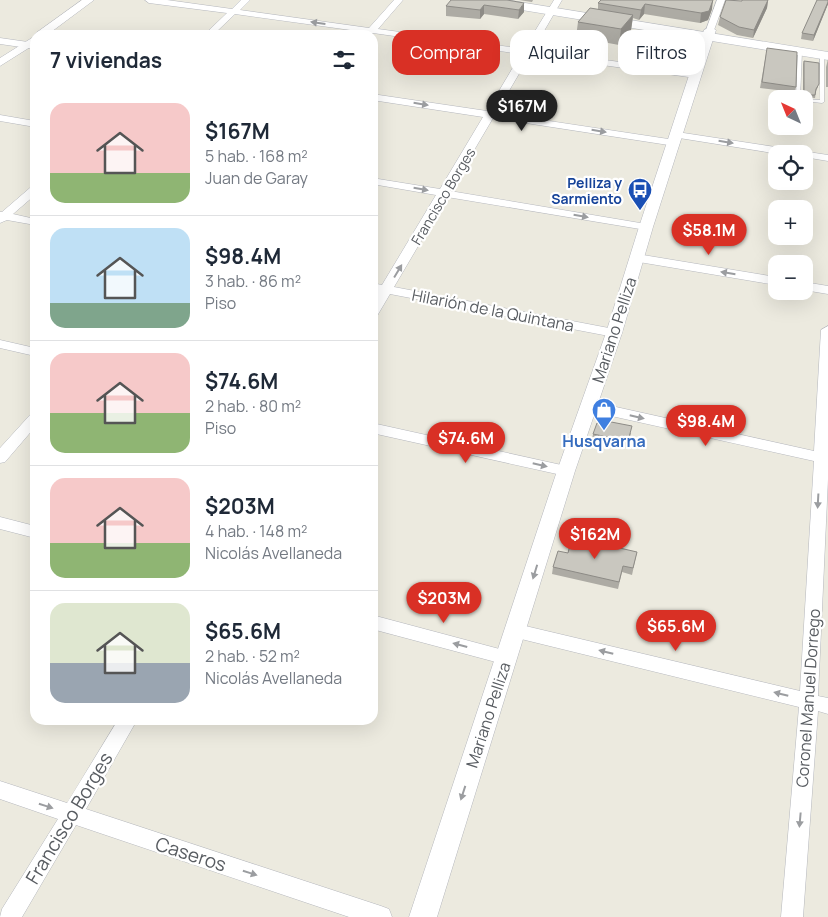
<!DOCTYPE html>
<html lang="es">
<meta charset="utf-8">
<style>
:root{--surface:#fff;--page:#f2f2f3;--text:#1f2937;--muted:#747a83;--line:#e0e1e3;--accent:#d93025}
body{margin:0;font-family:Manrope,sans-serif;background:var(--page);color:var(--text);height:100vh;display:flex;flex-direction:column;font-size:19px;white-space:nowrap}
*{box-sizing:border-box;margin:0}
p{font-size:16px;color:var(--muted)}
.icon{flex:none;width:28px;height:28px;fill:none;stroke:currentColor;stroke-width:2;stroke-linecap:round;stroke-linejoin:round}
.map{position:relative;flex:1;overflow:hidden}
.panel{position:absolute;left:30px;top:30px;width:348px;height:695px;display:flex;flex-direction:column;background:var(--surface);border-radius:15px;box-shadow:0 5px 20px #0002}
.panel>*{flex:none}
.banner{position:absolute;left:392px;top:30px;width:360px;height:45px;display:flex;gap:10px}
.needle{width:32px;rotate:317deg}
.fabs{position:absolute;left:768px;top:90px;display:grid;gap:10px}
.fabs a{display:grid;place-items:center;width:45px;height:45px;border-radius:10px;background:var(--surface);box-shadow:0 5px 20px #0002;font-size:25px}
.price{position:absolute;translate:-50% -42px;padding:0 11px;border-radius:18px;background:var(--accent);color:#fff;font-size:16px;line-height:32px;filter:drop-shadow(0 1px 2px #0008)}
.price::after{content:'';position:absolute;left:50%;top:30px;width:15px;height:11px;margin-left:-8px;background:inherit;clip-path:polygon(0 0,100% 0,50% 100%)}
.price.selected{background:#222;color:#fff}
ul{padding:0;list-style:none}
li{display:flex;align-items:center;gap:15px;height:125px;padding:0 20px}
li+li{border-top:1px solid var(--line)}
li span{display:grid;place-items:center;flex:none;width:140px;height:100px;border-radius:15px;color:#555}
li>.icon{margin-inline-start:auto}
span .icon{width:60px;height:60px;fill:#fffc;stroke-width:1}
li b{font-size:21px}
h2{display:flex;justify-content:space-between;align-items:center;height:60px;padding:0 20px;font-size:21px}
.tag{padding:0 18px;border-radius:15px;background:var(--surface);box-shadow:0 5px 20px #0002;font-size:18px;line-height:45px}
.tag.selected{background:var(--accent);color:#fff}
.map>svg:first-child{display:block}
</style>
<div class="map">
<svg width="828" height="917" viewBox="0 0 828 917">
<rect width="100%" height="100%" fill="#eceadf"/>
<g fill="none" stroke-linecap="round" stroke-linejoin="round">
<defs>
<path id="service" d="M798,50L802,51L800,99H796Z
M820,54L824,55V102L822,103L804,101V99L820,100Z"/>
<path id="minor" d="M145,0H167L232,9L241,0H250L240,10L369,28L394,0H403L378,29L524,49L554,0H562L533,50L699,73V77L696,78L530,55L496,113L675,140L680,143L675,146L493,118L450,191L646,224L652,227L646,230L447,197L394,287L614,329L621,333L619,336L614,337L390,294L377,316L372,317V301L378,292L372,291V283L382,285L436,195L372,184V178L440,189L483,117L372,100V94L487,111L521,54L373,33L363,35L365,32L235,14L213,35H204L227,13L149,3Z
M717,0H725L714,30L710,33L707,32L706,30Z
M0,38L35,43V49L0,44Z
M0,115L35,121V127L0,121Z
M677,132L828,155V161L804,157V154H779L673,137L672,135L673,133Z
M35,186V195L13,214L35,219V225L7,220L0,223V212H2L31,187Z
M637,254L776,277V285L633,261L631,258Z
M804,282L828,286V294L804,290Z
M828,326V479L818,696L828,698V714L818,711L803,917H781L799,707L517,638L511,636L508,631L511,626L517,624L800,691L814,461L589,411L584,409L582,406L584,403L589,401L814,451L821,330Z
M0,340L35,348V356L0,348Z
M35,413V427L5,462L0,463V448L30,415Z
M372,423L566,466L571,467L574,471L571,475L566,476L372,433Z
M0,517L35,526V538L0,529Z
M372,615L507,651L513,653L516,658L513,663L507,665L372,629Z
M118,720H137L86,809L381,906L389,909L392,917H349L76,825L22,917H0L2,909L58,819L0,799V781L67,803Z"/>
<path id="tertiary" d="M82,0H94L47,35H35V44L0,66V58L35,36L34,35L36,33Z
M710,27L716,30L653,227L622,333L575,471L437,917H409L557,471L606,333L639,227L704,30Z"/>
<path id="secondary" d="M479,0H507L828,52V60L485,4Z"/>
</defs>
<!-- service casing -->
<use href="#service" stroke="#b5b7bd" stroke-width="1"/>
<!-- minor casing -->
<use href="#minor" stroke="#b5b7bd" stroke-width="1"/>
<!-- tertiary casing -->
<use href="#tertiary" stroke="#b5b7bd" stroke-width="1"/>
<!-- secondary casing -->
<use href="#secondary" stroke="#b8bbc2" stroke-width="1"/>
<!-- service -->
<use href="#service" fill="#fff" fill-rule="evenodd"/>
<!-- minor -->
<use href="#minor" fill="#fff" fill-rule="evenodd"/>
<!-- tertiary -->
<use href="#tertiary" fill="#fff" fill-rule="evenodd"/>
<!-- secondary -->
<use href="#secondary" fill="#fff" fill-rule="evenodd"/>
</g>
<!-- wall -->
<path fill="#adaba4" d="M507,0L524,12L518,19L484,14L480,19L446,16V6Z
M519,0H533L532,2Z
M601,0L712,9L708,20L700,23L644,14L639,20L633,18L631,30L619,45L576,37L578,22L598,9V3Z
M768,0L767,8L753,38L737,35L718,25L720,17L742,1Z
M828,0V4L813,41L801,39L802,33Z
M766,54L796,87L794,92L760,88Z
M828,59V87H826V67Z
M804,61L818,87L816,91L815,98L803,97V64Z
M631,433L627,448L592,440L593,434Z
M637,552L632,575L622,572L618,589L552,574L553,567L568,553Z"/>
<!-- shaded-wall -->
<path fill="#8d8b86" d="M713,0L712,9L708,20L700,23L701,13Z
M768,0L767,8L753,38L754,30Z
M828,2V4L813,41L814,35Z
M524,3V12L518,19L519,10Z
M645,4L644,14L639,20L641,10Z
M484,5V14L480,19V10Z
M633,15L631,30L619,45L621,29Z"/>
<!-- building -->
<path fill="#c9c7bf" stroke="#8d8b86" d="M451,0H507L524,3L519,10L484,5L480,10L446,6Z
M601,0H713L709,11L701,13L645,4L641,10L598,3Z
M726,0L742,1V0H768L754,30L739,27L720,17Z
M817,0H828V2L814,35L802,33Z
M590,8L633,15L621,29L578,22Z
M767,48L797,52L796,87L762,82Z
M804,61L819,63V84L816,89L815,95H804Z
M606,421L632,426L628,441L593,434L597,423Z
M572,537L637,552L633,568L623,566L619,582L553,567L558,551L568,553Z"/>
<!-- one-way arrows -->
<defs><path id="oneway-solid" d="M-6-.8H1V-3.2L6.5 0L1 3.2V.8H-6Z" transform="scale(1.25)"/></defs>
<g fill="#9b9da0">
<use href="#oneway-solid" transform="translate(318 23) rotate(-172)"/>
<use href="#oneway-solid" transform="translate(421 104) rotate(9)"/>
<use href="#oneway-solid" transform="translate(599 131) rotate(9)"/>
<use href="#oneway-solid" transform="translate(726 142) rotate(9)"/>
<use href="#oneway-solid" transform="translate(421 189) rotate(10)"/>
<use href="#oneway-solid" transform="translate(581 216) rotate(10)"/>
<use href="#oneway-solid" transform="translate(398 271) rotate(-59)"/>
<use href="#oneway-solid" transform="translate(728 273) rotate(-171)"/>
<use href="#oneway-solid" transform="translate(637 417) rotate(13)"/>
<use href="#oneway-solid" transform="translate(540 465) rotate(13)"/>
<use href="#oneway-solid" transform="translate(818 501) rotate(93)"/>
<use href="#oneway-solid" transform="translate(535 572) rotate(107)"/>
<use href="#oneway-solid" transform="translate(460 645) rotate(-165)"/>
<use href="#oneway-solid" transform="translate(606 652) rotate(-166)"/>
<use href="#oneway-solid" transform="translate(781 694) rotate(-166)"/>
<use href="#oneway-solid" transform="translate(463 793) rotate(108)"/>
<use href="#oneway-solid" transform="translate(46 806) rotate(18)"/>
<use href="#oneway-solid" transform="translate(800 820) rotate(95)"/>
<use href="#oneway-solid" transform="translate(250 873) rotate(18)"/>
</g>
<!-- icons -->
<defs>
<symbol id="bus-pin" viewBox="-11 -11 22 30"><path d="M0 17L-7.5 6A9.5 9.5 0 1 1 7.5 6Z" fill="#1a4fb4" stroke="#fff"/><path d="M-5-6H5V4H4V6H2V4H-2V6H-4V4H-5ZM-3.5-4V0h7V-4ZM-3.5 1.2v1.5H-2V1.2ZM2 1.2v1.5H3.5V1.2Z" fill="#fff"/></symbol>
<symbol id="shop-pin" viewBox="-11 -11 22 30"><path d="M0 17L-7.5 6A9.5 9.5 0 1 1 7.5 6Z" fill="#3f7fe0" stroke="#fff"/><path d="M-5-2.5h2.3a2.7 3.5 0 0 1 5.4 0H5L5.5 6h-11ZM-1.5-2.5h3a1.5 2.3 0 0 0-3 0Z" fill="#fff"/></symbol>
</defs>
<g fill-rule="evenodd">
<use href="#bus-pin" x="626" y="176" width="28" height="38"/>
<use href="#shop-pin" x="590" y="396" width="28" height="38"/>
</g>
<g text-anchor="middle" dominant-baseline="central" stroke-width="4.5" stroke-linejoin="round" paint-order="stroke">
<!-- far-transit labels -->
<g font-size="14" font-weight="bold" fill="#164399" stroke="#fff" text-anchor="end">
<text x="622" y="182">Pelliza y<tspan x="622" dy="16">Sarmiento</tspan></text>
</g>
<!-- far-street labels -->
<g font-size="14" fill="#585c61" stroke="#fff">
<text transform="translate(443 196) rotate(-59)">Francisco Borges</text>
</g>
<!-- street labels -->
<g font-size="16" fill="#585c61" stroke="#fff">
<text transform="translate(493 310) rotate(11)">Hilarión de la Quintana</text>
<text transform="translate(614 330) rotate(-72)">Mariano Pelliza</text>
<text transform="translate(808 698) rotate(-86)">Coronel Manuel Dorrego</text>
<text transform="translate(488 715) rotate(-72)">Mariano Pelliza</text>
</g>
<!-- shop labels -->
<g font-size="16" font-weight="bold" fill="#366cbe" stroke="#fff">
<text x="604" y="441">Husqvarna</text>
</g>
<!-- near-street labels -->
<g font-size="19" fill="#585c61" stroke="#fff">
<text transform="translate(69 818) rotate(-59)">Francisco Borges</text>
<text transform="translate(191 854) rotate(18)">Caseros</text>
</g>
</g>
</svg>
<div class="fabs">
<a><svg class="needle" viewBox="-14 -14 28 28"><path d="M0-13l5 13h-10z" fill="#e53935"/><path d="M0 13l5-13h-10z" fill="#747a83"/></svg></a>
<a><svg class="icon" aria-label="locate" viewBox="0 0 24 24"><circle cx="12" cy="12" r="6"/><path d="M12 2v4M12 18v4M2 12h4M18 12h4"/></svg></a>
<a>+</a>
<a>−</a>
</div>
<b class="price selected" style="left:522px;top:132px">$167M</b>
<b class="price" style="left:709px;top:256px">$58.1M</b>
<b class="price" style="left:706px;top:447px">$98.4M</b>
<b class="price" style="left:466px;top:464px">$74.6M</b>
<b class="price" style="left:595px;top:560px">$162M</b>
<b class="price" style="left:444px;top:624px">$203M</b>
<b class="price" style="left:676px;top:652px">$65.6M</b>
<div class="banner">
<a class="tag selected">Comprar</a>
<a class="tag">Alquilar</a>
<a class="tag">Filtros</a>
</div>
<section class="panel">
<h2>7 viviendas<svg class="icon" aria-label="filters" viewBox="0 0 24 24"><path d="M4 7h16M4 17h16"/><circle cx="9" cy="7" r="2"/><circle cx="15" cy="17" r="2"/></svg></h2>
<ul>
<li><span style="background:linear-gradient(#f6c9c9 70%,#8fb573 0)"><svg class="icon" aria-label="home" viewBox="0 0 24 24"><path d="M3 11l9-7 9 7M6 9v11h12V9"/></svg></span><div><b>$167M</b><p>5 hab. · 168 m²</p><p>Juan de Garay</p></div></li>
<li><span style="background:linear-gradient(#bfe0f5 75%,#7fa58c 0)"><svg class="icon" aria-label="home" viewBox="0 0 24 24"><path d="M3 11l9-7 9 7M6 9v11h12V9"/></svg></span><div><b>$98.4M</b><p>3 hab. · 86 m²</p><p>Piso</p></div></li>
<li><span style="background:linear-gradient(#f6c9c9 60%,#8fb573 0)"><svg class="icon" aria-label="home" viewBox="0 0 24 24"><path d="M3 11l9-7 9 7M6 9v11h12V9"/></svg></span><div><b>$74.6M</b><p>2 hab. · 80 m²</p><p>Piso</p></div></li>
<li><span style="background:linear-gradient(#f6c9c9 65%,#8fb573 0)"><svg class="icon" aria-label="home" viewBox="0 0 24 24"><path d="M3 11l9-7 9 7M6 9v11h12V9"/></svg></span><div><b>$203M</b><p>4 hab. · 148 m²</p><p>Nicolás Avellaneda</p></div></li>
<li><span style="background:linear-gradient(#dfe7d0 60%,#9aa5b1 0)"><svg class="icon" aria-label="home" viewBox="0 0 24 24"><path d="M3 11l9-7 9 7M6 9v11h12V9"/></svg></span><div><b>$65.6M</b><p>2 hab. · 52 m²</p><p>Nicolás Avellaneda</p></div></li>
</ul>
</section>
</div>
